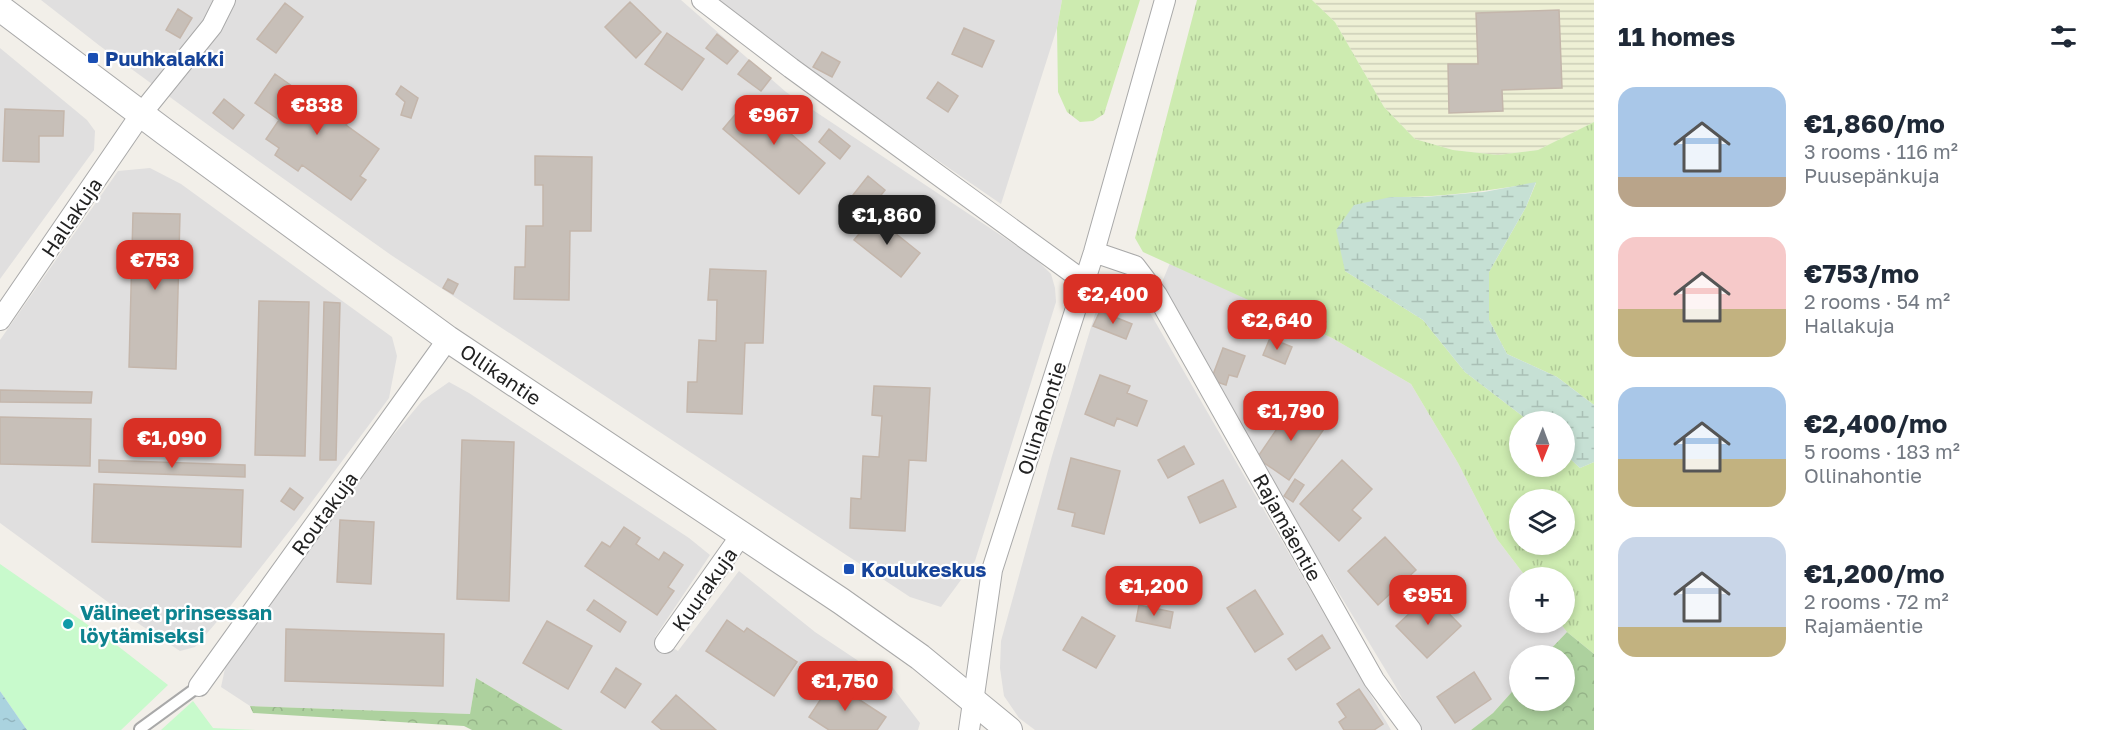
<!DOCTYPE html>
<meta charset="utf-8">
<style>
:root{--surface:#fff;--page:#f6f6f7;--text:#1f2937;--muted:#747a83;--accent:#d93025}
body{margin:0;font-family:"Golos Text",sans-serif;background:var(--page);color:var(--text);height:100vh;display:flex;flex-direction:column;font-size:22px;white-space:nowrap}
*{box-sizing:border-box;margin:0}
p{font-size:20px;color:var(--muted)}
.icon{flex:none;width:33px;height:33px;fill:none;stroke:currentColor;stroke-width:2;stroke-linecap:round;stroke-linejoin:round}
.map{position:relative;flex:1;overflow:hidden}
.details{display:flex;flex-direction:column;background:var(--surface);width:510px}
.details>*{flex:none}
.needle{width:39px;rotate:181deg}
.controls{position:absolute;left:1509px;top:411px;display:grid;gap:12px}
.controls a{display:grid;place-items:center;width:66px;height:66px;border-radius:50%;background:var(--surface);box-shadow:0 3px 9px #0003;font-size:30px}
.price{position:absolute;translate:-50% -51px;padding:0 14px;border-radius:12px;background:var(--accent);color:#fff;font-size:20px;line-height:39px;filter:drop-shadow(0 2px 3px #0008)}
.price::after{content:'';position:absolute;left:50%;top:36px;width:18px;height:14px;margin-left:-9px;background:inherit;clip-path:polygon(0 0,100% 0,50% 100%)}
.price.active{background:#222;color:#fff}
ul{padding:0;list-style:none}
li{display:flex;align-items:center;gap:18px;height:150px;padding:0 24px}
li span{display:grid;place-items:center;flex:none;width:168px;height:120px;border-radius:18px;color:#555}
li>.icon{margin-inline-start:auto}
span .icon{width:72px;height:72px;fill:#fffc;stroke-width:1}
li b{font-size:26px}
h2{display:flex;justify-content:space-between;align-items:center;height:72px;padding:0 24px;font-size:26px}
main{display:flex;flex:1;min-height:0}
.map>svg:first-child{display:block}
</style>
<main>
<div class="map">
<svg width="1594" height="730" viewBox="0 0 1594 730">
<defs>
<pattern id="farmland-rules" width="6" height="5" patternUnits="userSpaceOnUse" patternTransform="scale(1.5)"><rect width="6" height="5" fill="#eef0d5"/><path d="M0 2.5h6" fill="none" stroke="#ccceb7"/></pattern>
<pattern id="grass-tufts" width="24" height="20" patternUnits="userSpaceOnUse" patternTransform="scale(1.5)"><rect width="24" height="20" fill="#cdebb0"/><path d="M3 7l-1-3M5 7V3M7 7l1-3M15 17l-1-3M17 17v-4M19 17l1-3" fill="none" stroke="#b0c997"/></pattern>
<pattern id="forest-crowns" width="20" height="18" patternUnits="userSpaceOnUse" patternTransform="scale(1.5)"><rect width="20" height="18" fill="#add19e"/><path d="M2 6a3 3 0 1 1 6 0M12 15a3 3 0 1 1 6 0" fill="none" stroke="#95b388"/></pattern>
<pattern id="wetland-marsh" width="20" height="14" patternUnits="userSpaceOnUse" patternTransform="scale(1.5)"><rect width="20" height="14" fill="#c6e0d4"/><path d="M1 5h8M5 5V1M11 12h8M15 12V8" fill="none" stroke="#aac0b6"/></pattern>
<pattern id="water-ripples" width="26" height="14" patternUnits="userSpaceOnUse" patternTransform="scale(1.5)"><rect width="26" height="14" fill="#aad3df"/><path d="M2 4q2-2 4 0t4 0M15 11q2-2 4 0t4 0" fill="none" stroke="#92b5bf"/></pattern>
</defs>
<rect width="100%" height="100%" fill="#f2efe9"/>
<!-- residential -->
<path fill="#e0dfdf" d="M41,0H681L786,92L1035,258L1051,274L1055,288L1056,302L975,561L941,607L910,597L391,255L215,130L100,46Z
M715,0H1062L1057,28L1001,204L882,122Z
M0,48L87,120L95,131L94,150L0,279Z
M150,168L181,184L392,337L397,356L389,398L302,515L228,609L195,647L180,651L127,616L0,523V340L118,171Z
M1170,263L1332,338L1411,384L1458,463L1497,539L1526,577L1520,578V622L1560,623L1567,632L1545,655L1520,656L1519,684L1493,713L1471,730H1419L1396,687L1210,381L1160,287Z
M1116,286L1138,292L1391,730H1035L1019,718L1004,696L1000,668L1001,641L1052,456L1102,291Z
M449,382L469,393L689,538L710,555L655,637L678,651L739,571L815,632L887,680L920,723L918,730H563L476,678L470,714L250,706L221,687L226,664L391,438L422,401Z"/>
<!-- farmland -->
<path fill="url(#farmland-rules)" d="M1312,0H1594V122L1538,150L1498,155L1453,150L1415,139L1384,107L1335,22Z"/>
<!-- grass -->
<path fill="url(#grass-tufts)" fill-rule="evenodd" d="M1062,0H1140L1104,114L1093,121L1080,122L1067,112L1058,92L1057,28Z
M1197,0H1312L1335,22L1384,107L1415,139L1453,150L1498,155L1538,150L1594,122V405L1557,377L1507,354L1489,320V272L1526,207L1536,183C1487,191 1440,198 1391,197L1345,271L1423,320L1465,372L1529,421L1520,422V466H1564L1565,454L1580,468L1594,462V654L1567,632L1560,623L1564,622V578L1526,577L1497,539L1458,463L1411,384L1332,338L1143,252L1135,238ZM1520,500H1564V544H1520Z"/>
<!-- forest -->
<path fill="url(#forest-crowns)" d="M1567,632L1594,654V730H1471L1493,713L1519,684L1520,700H1564V656L1545,655Z
M476,678L563,730H472L464,726L253,713L250,706L470,714Z"/>
<!-- wetland -->
<path fill="url(#wetland-marsh)" d="M1536,182L1526,207L1489,272V320L1507,354L1557,377L1594,405V462L1580,468L1565,454L1564,422L1529,421L1465,372L1423,320L1345,271L1336,230L1354,205L1391,197H1425L1484,192Z"/>
<!-- park -->
<path fill="#c8facc" d="M0,564L114,643L168,685L121,730H27L0,691Z
M193,701L213,728L256,730H161Z"/>
<!-- water -->
<path fill="url(#water-ripples)" d="M0,691L27,730H0Z"/>
<!-- building -->
<path fill="#c7bfb8" stroke="#c4b6ab" stroke-width="1.5" d="M630,2L661,32L636,58L605,27Z
M285,3L303,17L276,53L257,39Z
M178,9L192,18L180,38L166,30Z
M1559,10L1562,88L1502,90L1503,111L1449,113L1448,64H1478L1476,13Z
M964,28L994,41L982,67L952,54Z
M667,33L704,59L682,90L645,64Z
M717,34L738,51L727,64L706,48Z
M822,52L840,62L832,77L813,67Z
M749,60L771,78L761,91L738,74Z
M275,74L306,96L312,87L353,115L346,125L379,149L360,176L366,180L351,200L302,165L298,171L275,155L279,148L266,139L279,120L255,103Z
M938,82L958,96L948,112L927,98Z
M401,86L418,98L411,118L401,115L405,102L396,94Z
M749,98L825,163L799,194L723,129Z
M224,99L244,115L233,129L213,113Z
M5,109L64,111L63,136H39V162L3,161Z
M829,129L850,146L840,159L819,142Z
M535,156L592,157L591,231H570L569,300L514,299L515,267H525L526,226H543V185H535Z
M868,176L885,190L859,223L842,209Z
M133,213L180,214L176,369L129,367Z
M874,216L920,253L901,277L854,240Z
M710,269L766,271L763,343H745L742,414L687,412L688,382H697L699,340L716,341L717,300H708Z
M448,279L458,284L453,294L443,288Z
M259,301L309,302L305,456L255,455Z
M324,302L340,303L336,460H320Z
M1100,311L1132,324L1126,339L1093,326Z
M1270,338L1292,347L1285,364L1263,355Z
M1223,348L1245,356L1237,377L1229,375L1226,385L1211,380Z
M1100,375L1130,386L1127,393L1147,401L1137,426L1117,418L1114,426L1085,414Z
M874,386L930,388L926,461L909,460L905,531L850,528L851,498L861,499L863,456L879,457L882,416L872,415Z
M0,390L92,392L91,403L0,402Z
M1294,404L1326,426L1289,480L1257,458Z
M0,417L91,419L90,466L0,464Z
M462,440L514,442L509,601L457,599Z
M1184,446L1194,464L1168,478L1158,460Z
M1071,458L1120,471L1104,534L1072,526L1075,513L1058,509Z
M99,460L245,465V477L99,472Z
M1342,460L1372,489L1352,510L1361,518L1339,541L1300,504Z
M1295,479L1304,485L1293,502L1284,496Z
M1223,480L1236,507L1200,523L1188,497Z
M94,484L243,490L241,547L92,542Z
M290,488L303,498L294,510L281,501Z
M340,520L374,522L371,584L337,582Z
M624,527L640,538L636,544L659,560L664,552L683,565L668,587L674,591L657,615L585,566L602,542L610,547Z
M1385,537L1416,570L1378,605L1348,571Z
M1255,590L1283,634L1255,652L1227,608Z
M1430,594L1461,626L1427,658L1396,626Z
M594,600L626,622L620,632L587,610Z
M1139,605L1173,612L1170,628L1136,621Z
M1082,617L1115,636L1096,668L1063,650Z
M727,620L744,632L747,628L797,662L774,696L706,651Z
M547,621L592,646L568,689L523,663Z
M286,629L444,634L443,686L285,681Z
M1322,635L1330,648L1296,670L1288,659Z
M616,668L641,684L625,708L601,692Z
M1474,672L1491,699L1455,723L1437,697Z
M832,682L886,717L877,730H829L809,717Z
M1359,689L1383,724L1374,730H1344L1339,722L1346,717L1337,704Z
M676,695L716,730H662L652,722Z"/>
<g fill="none" stroke-linecap="round" stroke-linejoin="round">
<defs>
<path id="service" d="M140,729L199,686"/>
<path id="minor" d="M702,0L791,68L1085,282
M1094,252L1135,266L1157,295L1374,680L1411,730
M0,320L141,114L212,26L225,0
M665,643L742,534
M199,686L448,339
M969,730L992,570L1094,252L1165,0"/>
<path id="tertiary" d="M0,8L165,132L448,339L841,601L920,657L1009,730"/>
</defs>
<!-- service casing -->
<use href="#service" stroke="#a9a9a9" stroke-width="14"/>
<!-- minor casing -->
<use href="#minor" stroke="#a9a9a9" stroke-width="22"/>
<!-- tertiary casing -->
<use href="#tertiary" stroke="#a9a9a9" stroke-width="28"/>
<!-- service -->
<use href="#service" stroke="#fff" stroke-width="10"/>
<!-- minor -->
<use href="#minor" stroke="#fff" stroke-width="20"/>
<!-- tertiary -->
<use href="#tertiary" stroke="#fff" stroke-width="26"/>
</g>
<!-- markers -->
<g fill="#1a4fb4" stroke="#fff" stroke-width="2">
<rect x="87" y="52" width="12" height="12" rx="3"/>
<rect x="843" y="563" width="12" height="12" rx="3"/>
</g>
<circle fill="#0f9aa8" stroke="#fff" stroke-width="2" cx="68" cy="624" r="6"/>
<g text-anchor="middle" dominant-baseline="central" stroke-width="4.5" stroke-linejoin="round" paint-order="stroke">
<!-- transit labels -->
<g font-size="20" font-weight="bold" fill="#164399" stroke="#fff" text-anchor="start">
<text x="105" y="58">Puuhkalakki</text>
<text x="861" y="569">Koulukeskus</text>
</g>
<!-- street labels -->
<g font-size="20" fill="#222" stroke="#fff">
<text transform="translate(71 217) rotate(-56)">Hallakuja</text>
<text transform="translate(501 374) rotate(34)">Ollikantie</text>
<text transform="translate(1041 418) rotate(-72)">Ollinahontie</text>
<text transform="translate(324 513) rotate(-54)">Routakuja</text>
<text transform="translate(1288 527) rotate(61)">Rajamäentie</text>
<text transform="translate(704 589) rotate(-55)">Kuurakuja</text>
</g>
<!-- culture labels -->
<g font-size="20" font-weight="bold" fill="#0d838f" stroke="#fff" text-anchor="start">
<text x="80" y="612">Välineet prinsessan<tspan x="80" dy="23">löytämiseksi</tspan></text>
</g>
</g>
</svg>
<div class="controls">
<a><svg class="needle" viewBox="-14 -14 28 28"><path d="M0-13l5 13h-10z" fill="#e53935"/><path d="M0 13l5-13h-10z" fill="#747a83"/></svg></a>
<a><svg class="icon" aria-label="layers" viewBox="0 0 24 24"><path d="M12 4l9 5-9 5-9-5zM3 14l9 5 9-5"/></svg></a>
<a>+</a>
<a>−</a>
</div>
<b class="price" style="left:317px;top:136px">€838</b>
<b class="price" style="left:774px;top:146px">€967</b>
<b class="price active" style="left:887px;top:246px">€1,860</b>
<b class="price" style="left:155px;top:291px">€753</b>
<b class="price" style="left:1113px;top:325px">€2,400</b>
<b class="price" style="left:1277px;top:351px">€2,640</b>
<b class="price" style="left:1291px;top:442px">€1,790</b>
<b class="price" style="left:172px;top:469px">€1,090</b>
<b class="price" style="left:1154px;top:617px">€1,200</b>
<b class="price" style="left:1428px;top:626px">€951</b>
<b class="price" style="left:845px;top:712px">€1,750</b>
</div>
<section class="details">
<h2>11 homes<svg class="icon" aria-label="filters" viewBox="0 0 24 24"><path d="M4 7h16M4 17h16"/><circle cx="9" cy="7" r="2"/><circle cx="15" cy="17" r="2"/></svg></h2>
<ul>
<li><span style="background:linear-gradient(#a9c7e8 75%,#b9a48a 0)"><svg class="icon" aria-label="home" viewBox="0 0 24 24"><path d="M3 11l9-7 9 7M6 9v11h12V9"/></svg></span><div><b>€1,860/mo</b><p>3 rooms · 116 m²</p><p>Puusepänkuja</p></div></li>
<li><span style="background:linear-gradient(#f6c9c9 60%,#c2b280 0)"><svg class="icon" aria-label="home" viewBox="0 0 24 24"><path d="M3 11l9-7 9 7M6 9v11h12V9"/></svg></span><div><b>€753/mo</b><p>2 rooms · 54 m²</p><p>Hallakuja</p></div></li>
<li><span style="background:linear-gradient(#a9c7e8 60%,#c2b280 0)"><svg class="icon" aria-label="home" viewBox="0 0 24 24"><path d="M3 11l9-7 9 7M6 9v11h12V9"/></svg></span><div><b>€2,400/mo</b><p>5 rooms · 183 m²</p><p>Ollinahontie</p></div></li>
<li><span style="background:linear-gradient(#c9d6e8 75%,#c2b280 0)"><svg class="icon" aria-label="home" viewBox="0 0 24 24"><path d="M3 11l9-7 9 7M6 9v11h12V9"/></svg></span><div><b>€1,200/mo</b><p>2 rooms · 72 m²</p><p>Rajamäentie</p></div></li>
</ul>
</section>
</main>
